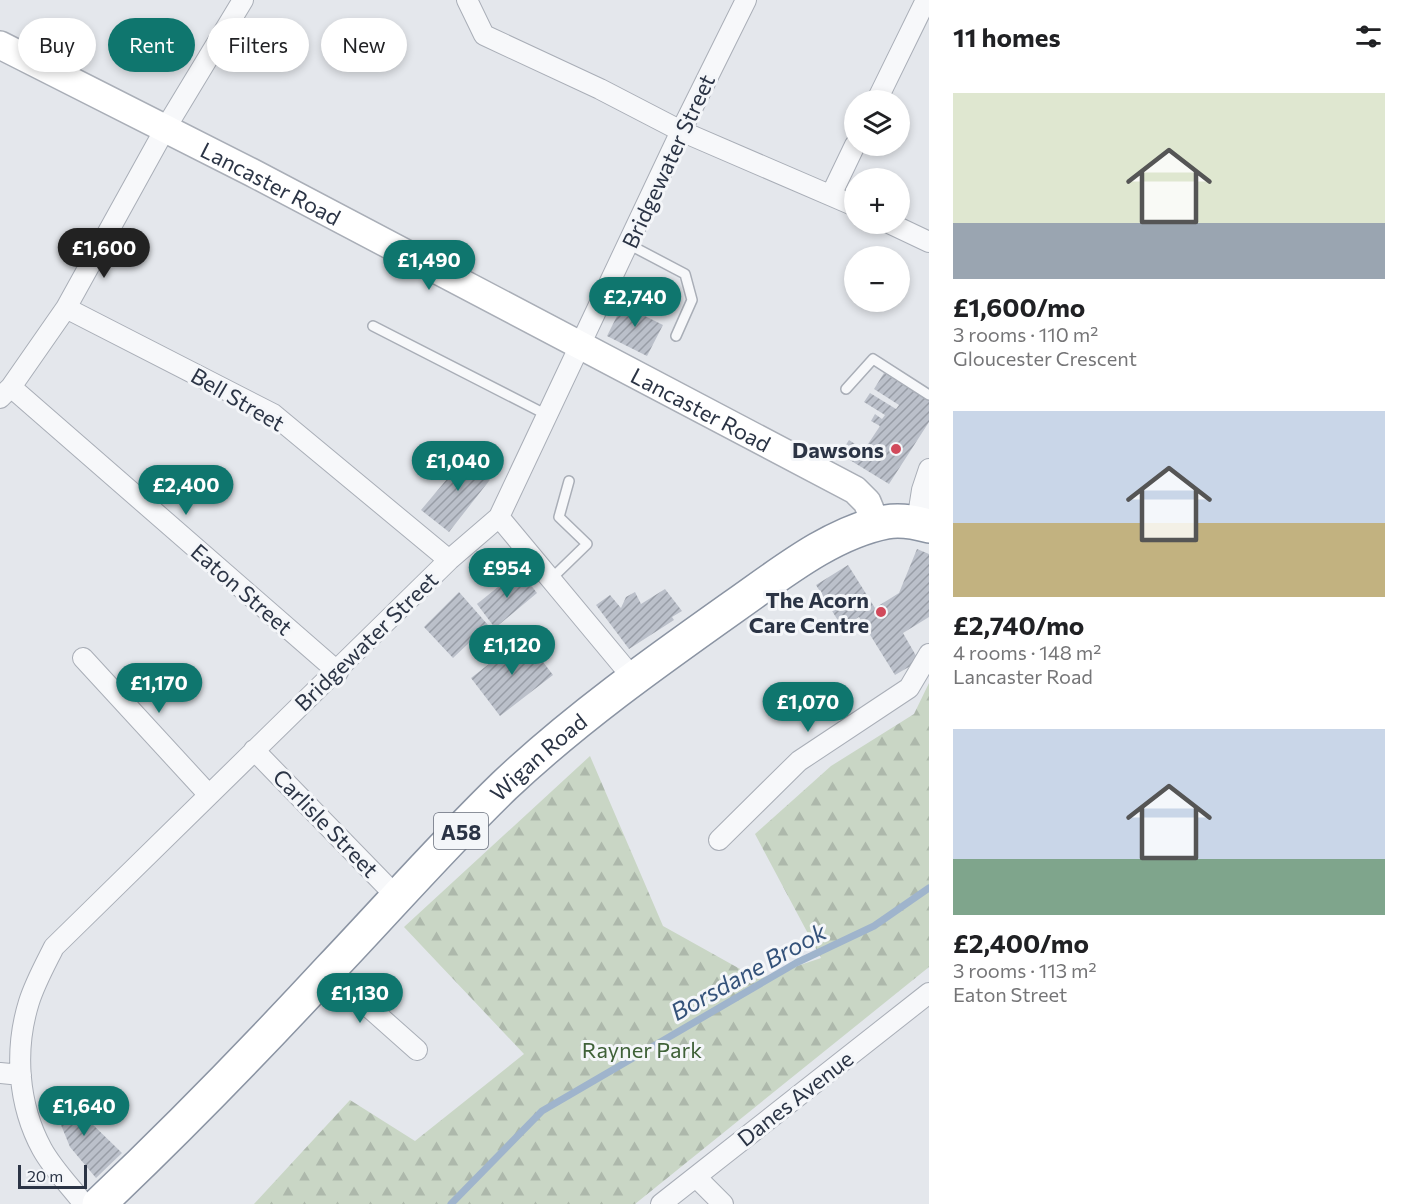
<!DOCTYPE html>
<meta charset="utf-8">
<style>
:root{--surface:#fff;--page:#f2f2f2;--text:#202124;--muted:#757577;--accent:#0f766e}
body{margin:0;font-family:Commissioner,sans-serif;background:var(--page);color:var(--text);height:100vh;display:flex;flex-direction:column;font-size:22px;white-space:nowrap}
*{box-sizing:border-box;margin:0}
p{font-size:20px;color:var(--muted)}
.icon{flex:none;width:33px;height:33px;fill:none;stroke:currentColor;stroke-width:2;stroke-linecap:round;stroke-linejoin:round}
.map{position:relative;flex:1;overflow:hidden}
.side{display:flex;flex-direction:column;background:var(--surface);width:480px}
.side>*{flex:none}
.guide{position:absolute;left:18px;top:18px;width:570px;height:54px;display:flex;gap:12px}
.fabs{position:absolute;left:844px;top:90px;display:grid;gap:12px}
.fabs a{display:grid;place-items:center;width:66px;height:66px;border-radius:50%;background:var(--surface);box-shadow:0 3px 9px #0003;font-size:30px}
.scale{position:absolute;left:18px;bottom:15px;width:69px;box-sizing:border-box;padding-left:6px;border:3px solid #2b3445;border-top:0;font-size:16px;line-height:21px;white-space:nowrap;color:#2b3445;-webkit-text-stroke:4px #f4f6f9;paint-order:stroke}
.price{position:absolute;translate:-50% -51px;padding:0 14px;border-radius:21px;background:var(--accent);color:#fff;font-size:20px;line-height:39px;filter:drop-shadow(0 2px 3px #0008)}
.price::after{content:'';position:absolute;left:50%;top:36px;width:18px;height:14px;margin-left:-9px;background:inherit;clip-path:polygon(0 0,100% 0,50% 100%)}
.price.current{background:#222;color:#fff}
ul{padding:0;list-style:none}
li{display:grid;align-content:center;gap:12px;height:318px;padding:0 24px}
li span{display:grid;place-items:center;height:186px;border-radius:0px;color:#555}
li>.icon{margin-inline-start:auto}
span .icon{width:108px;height:108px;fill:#fffc;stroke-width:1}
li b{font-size:26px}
h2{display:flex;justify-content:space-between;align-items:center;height:72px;padding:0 24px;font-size:26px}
.chip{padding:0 21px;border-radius:27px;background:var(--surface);box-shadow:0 3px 9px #0003;font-size:21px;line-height:54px}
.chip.current{background:var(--accent);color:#fff}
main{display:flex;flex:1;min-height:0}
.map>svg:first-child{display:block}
</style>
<main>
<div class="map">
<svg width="929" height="1204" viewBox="0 0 929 1204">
<defs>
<pattern id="forest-firs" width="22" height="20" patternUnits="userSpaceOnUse" patternTransform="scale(1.5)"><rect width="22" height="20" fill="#c9d6c5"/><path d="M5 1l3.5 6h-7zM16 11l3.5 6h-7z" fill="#adb8ab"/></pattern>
<pattern id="building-hatch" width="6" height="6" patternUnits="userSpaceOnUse" patternTransform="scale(1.5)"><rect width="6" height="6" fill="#bbc0ca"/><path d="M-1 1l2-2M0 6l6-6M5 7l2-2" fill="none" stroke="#989da6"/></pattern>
</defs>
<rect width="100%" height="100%" fill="#e4e7ec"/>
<!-- forest -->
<path fill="url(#forest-firs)" d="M929,683V967L635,1204H254L350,1100L415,1141L524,1054L404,927L590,756L663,926L758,979L821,958L755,834L831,766L914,714Z"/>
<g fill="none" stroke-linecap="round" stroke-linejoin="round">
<!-- stream -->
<path stroke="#9fb4cc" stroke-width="7" d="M451,1204L542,1111L796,963L874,926L929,888"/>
</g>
<!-- building -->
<path fill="url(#building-hatch)" d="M628,294L640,300L635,311L663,325L647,356L607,336Z
M884,373L929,401V422L889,484L840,454L849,440L864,450L880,426L871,421L875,414L882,419L885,415L864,402L870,393L896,409L899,405L874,389Z
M469,453L496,472L449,532L421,510Z
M917,549L929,554V617L903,633L919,661L895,675L859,617L842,627L816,585L848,565L875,608L899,593Z
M519,570L537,593L495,628L477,604Z
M665,589L682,611L672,617L674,620L629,649L596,605L610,595L621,608L626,597L635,592L641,604Z
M459,592L488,625L453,658L424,627Z
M524,637L553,675L500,716L471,678Z
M55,1088L122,1153L96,1178L70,1147L50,1098Z"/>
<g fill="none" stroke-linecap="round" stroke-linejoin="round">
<defs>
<path id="lane" d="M628,244L685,274L692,300L676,336
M373,326L547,415
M846,389L873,359L929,395
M551,579L587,544L559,517L569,481"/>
<path id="street" d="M467,0L484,35L600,89L681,131L855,206
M877,100L926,0
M831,195L855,145
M891,224L929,242
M66,308L273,414L449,560
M11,387L338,672
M0,398L11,387L66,308L165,129L243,0
M499,517L633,678
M917,522L922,490L929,469
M83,658L209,795
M254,750L397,897
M719,840L799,761L909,688L929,654
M328,971L417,1050
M0,1073L21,1075
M696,1177L723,1204
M84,1204C70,1186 53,1169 42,1149C18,1105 14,1050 29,1002C35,983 45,965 54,947L449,560L499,517L681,131L746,0
M661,1204L929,993"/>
<g id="secondary">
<path id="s1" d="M0,45L251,172L855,490L867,502L876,524"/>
</g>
<g id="highway">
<path id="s2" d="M99,1204C179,1128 255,1050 330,969C388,908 444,844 504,786C575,719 654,663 733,607C779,575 830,533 886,522C901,519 915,522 929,526"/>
</g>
</defs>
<!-- lane casing -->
<use href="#lane" stroke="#a9aeb7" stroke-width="12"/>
<!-- street casing -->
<use href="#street" stroke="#a9aeb7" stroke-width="22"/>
<!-- secondary casing -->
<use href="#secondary" stroke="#a9aeb7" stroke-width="30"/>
<!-- highway casing -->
<use href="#highway" stroke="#8b94a3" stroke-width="36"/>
<!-- lane -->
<use href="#lane" stroke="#f7f8fa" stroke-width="9"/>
<!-- street -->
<use href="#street" stroke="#f7f8fa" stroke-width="20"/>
<!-- secondary -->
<use href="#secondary" stroke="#fff" stroke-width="27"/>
<!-- highway -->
<use href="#highway" stroke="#fff" stroke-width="33"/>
</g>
<!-- markers -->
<g fill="#d1495b" stroke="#f4f6f9" stroke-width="2">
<circle cx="896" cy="449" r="6"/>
<circle cx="881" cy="612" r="6"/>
</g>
<g text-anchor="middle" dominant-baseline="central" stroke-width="6" stroke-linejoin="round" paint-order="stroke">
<!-- shield labels -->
<rect fill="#f4f6f9" stroke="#676e7b" stroke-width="1.5" x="434" y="813" width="54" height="36" rx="4.5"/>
<g font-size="21" font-weight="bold" fill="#2b3445">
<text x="461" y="831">A58</text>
</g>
<!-- street labels -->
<g font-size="22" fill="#2b3445" stroke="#f4f6f9">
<text transform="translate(668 161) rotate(-65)">Bridgewater Street</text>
<text stroke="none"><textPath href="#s1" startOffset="304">Lancaster Road</textPath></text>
<text transform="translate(238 399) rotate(30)">Bell Street</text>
<text stroke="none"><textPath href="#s1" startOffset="790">Lancaster Road</textPath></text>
<text transform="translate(242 589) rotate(41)">Eaton Street</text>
<text transform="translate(366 641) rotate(-44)">Bridgewater Street</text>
<text stroke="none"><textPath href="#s2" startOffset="627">Wigan Road</textPath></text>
<text transform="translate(326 823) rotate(46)">Carlisle Street</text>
<text transform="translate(795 1098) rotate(-38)">Danes Avenue</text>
</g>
<!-- poi labels -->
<g font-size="22" font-weight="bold" fill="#2b3445" stroke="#f4f6f9" text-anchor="end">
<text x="884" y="449">Dawsons</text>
<text x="869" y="599">The Acorn<tspan x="869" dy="25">Care Centre</tspan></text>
</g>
<!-- park labels -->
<g font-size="22" fill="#3f6138" stroke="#f4f6f9">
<text x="642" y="1049">Rayner Park</text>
</g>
<!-- water labels -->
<g font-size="24" font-style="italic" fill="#34527a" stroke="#f4f6f9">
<text transform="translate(748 971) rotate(-29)">Borsdane Brook</text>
</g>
</g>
</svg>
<div class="fabs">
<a><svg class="icon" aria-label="layers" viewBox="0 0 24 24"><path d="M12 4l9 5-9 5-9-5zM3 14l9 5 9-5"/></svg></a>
<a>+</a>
<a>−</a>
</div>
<div class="scale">20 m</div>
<b class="price current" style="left:104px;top:279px">£1,600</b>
<b class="price" style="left:429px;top:291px">£1,490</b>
<b class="price" style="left:635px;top:328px">£2,740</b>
<b class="price" style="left:458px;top:492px">£1,040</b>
<b class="price" style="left:186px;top:516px">£2,400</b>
<b class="price" style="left:507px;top:599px">£954</b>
<b class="price" style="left:512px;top:676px">£1,120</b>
<b class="price" style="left:159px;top:714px">£1,170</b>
<b class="price" style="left:808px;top:733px">£1,070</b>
<b class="price" style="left:360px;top:1024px">£1,130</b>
<b class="price" style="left:84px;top:1137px">£1,640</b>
<div class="guide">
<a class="chip">Buy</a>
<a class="chip current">Rent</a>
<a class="chip">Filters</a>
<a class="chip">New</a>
</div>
</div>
<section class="side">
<h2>11 homes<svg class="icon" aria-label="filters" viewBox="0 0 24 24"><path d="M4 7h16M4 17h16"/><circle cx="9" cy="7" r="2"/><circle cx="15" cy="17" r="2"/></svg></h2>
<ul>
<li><span style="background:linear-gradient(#dfe7d0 70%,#9aa5b1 0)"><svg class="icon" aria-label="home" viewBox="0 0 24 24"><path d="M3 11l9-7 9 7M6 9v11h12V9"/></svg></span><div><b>£1,600/mo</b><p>3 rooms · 110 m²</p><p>Gloucester Crescent</p></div></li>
<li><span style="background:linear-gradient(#c9d6e8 60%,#c2b280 0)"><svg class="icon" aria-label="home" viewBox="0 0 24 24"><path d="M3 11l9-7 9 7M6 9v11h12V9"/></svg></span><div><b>£2,740/mo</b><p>4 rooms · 148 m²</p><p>Lancaster Road</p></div></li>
<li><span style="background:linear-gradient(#c9d6e8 70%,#7fa58c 0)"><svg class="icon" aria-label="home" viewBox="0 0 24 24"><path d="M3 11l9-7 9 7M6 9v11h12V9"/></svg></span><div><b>£2,400/mo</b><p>3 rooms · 113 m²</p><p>Eaton Street</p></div></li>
</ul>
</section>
</main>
